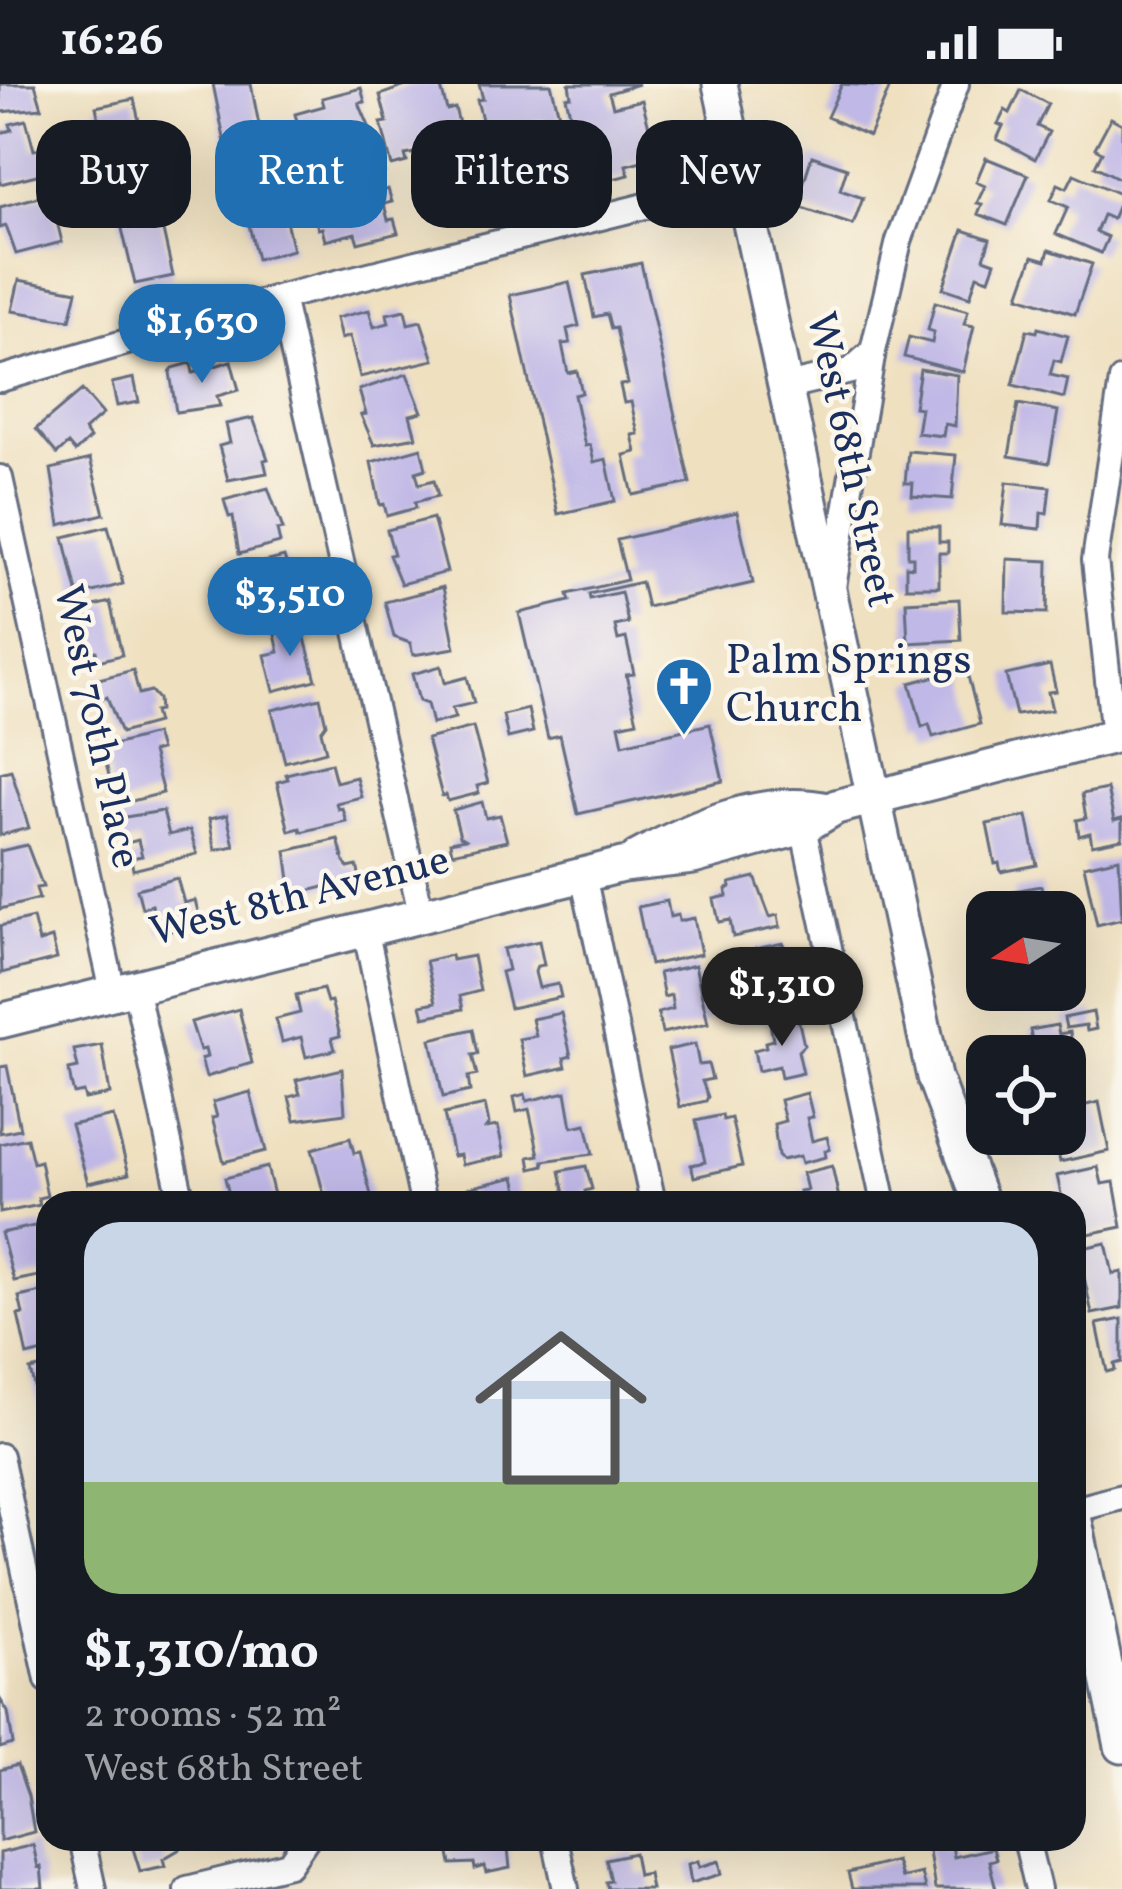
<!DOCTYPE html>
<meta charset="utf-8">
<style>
:root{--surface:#171b24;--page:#242831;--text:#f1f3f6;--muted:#9ea1a6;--line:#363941;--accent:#1f6fb2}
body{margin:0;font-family:Vollkorn,serif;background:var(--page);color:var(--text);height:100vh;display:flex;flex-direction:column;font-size:45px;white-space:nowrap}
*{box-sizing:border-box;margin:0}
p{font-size:39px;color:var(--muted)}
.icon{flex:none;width:66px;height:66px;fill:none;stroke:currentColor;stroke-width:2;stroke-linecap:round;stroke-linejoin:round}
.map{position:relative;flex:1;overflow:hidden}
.sheet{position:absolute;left:36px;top:1107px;width:1050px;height:660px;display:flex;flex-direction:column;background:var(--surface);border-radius:36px;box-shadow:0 12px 48px #0002}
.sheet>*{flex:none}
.guide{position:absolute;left:36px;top:36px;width:1050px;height:108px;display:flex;gap:24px}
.needle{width:78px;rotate:258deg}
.tools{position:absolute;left:966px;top:807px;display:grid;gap:24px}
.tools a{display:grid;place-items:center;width:120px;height:120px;border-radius:24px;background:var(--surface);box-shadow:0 12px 48px #0002;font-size:60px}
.price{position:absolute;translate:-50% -102px;padding:0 27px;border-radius:42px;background:var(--accent);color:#fff;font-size:39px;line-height:78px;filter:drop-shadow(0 3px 6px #0008)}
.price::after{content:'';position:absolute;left:50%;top:72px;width:36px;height:27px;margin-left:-18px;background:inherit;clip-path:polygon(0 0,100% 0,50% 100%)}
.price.active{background:#222;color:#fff}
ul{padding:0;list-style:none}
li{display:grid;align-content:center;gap:24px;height:636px;padding:0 48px}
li+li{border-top:3px solid var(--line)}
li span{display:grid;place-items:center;height:372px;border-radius:36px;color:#555}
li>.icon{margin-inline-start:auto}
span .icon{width:216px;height:216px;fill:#fffc;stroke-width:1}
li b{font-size:51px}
.tag{padding:0 42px;border-radius:36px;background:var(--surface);box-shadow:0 12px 48px #0002;font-size:42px;line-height:108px}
.tag.active{background:var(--accent);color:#fff}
.status{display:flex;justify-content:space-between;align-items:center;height:84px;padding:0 60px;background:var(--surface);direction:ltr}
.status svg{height:33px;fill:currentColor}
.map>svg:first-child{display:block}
</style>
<div class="status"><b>16:26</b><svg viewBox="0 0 49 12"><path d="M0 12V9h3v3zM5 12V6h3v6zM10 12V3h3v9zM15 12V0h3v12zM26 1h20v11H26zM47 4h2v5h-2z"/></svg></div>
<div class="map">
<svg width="1122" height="1805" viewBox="0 0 1122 1805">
<rect width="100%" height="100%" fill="#fbf7ec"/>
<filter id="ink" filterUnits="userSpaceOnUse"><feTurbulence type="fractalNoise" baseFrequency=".00833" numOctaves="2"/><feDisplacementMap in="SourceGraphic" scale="24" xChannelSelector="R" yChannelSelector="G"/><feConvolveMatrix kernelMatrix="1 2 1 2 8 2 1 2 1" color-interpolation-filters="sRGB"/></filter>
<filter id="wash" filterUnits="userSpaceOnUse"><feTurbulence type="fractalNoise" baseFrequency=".004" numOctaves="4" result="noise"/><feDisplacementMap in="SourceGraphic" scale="48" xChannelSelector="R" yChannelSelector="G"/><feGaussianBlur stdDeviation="2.7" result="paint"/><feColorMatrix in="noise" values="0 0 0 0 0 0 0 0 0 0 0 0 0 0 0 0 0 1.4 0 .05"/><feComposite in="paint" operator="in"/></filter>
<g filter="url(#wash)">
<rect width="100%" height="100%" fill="#efe0c0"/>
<g id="blocks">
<!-- building -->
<path fill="#c0b8e6" d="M0,0H35L42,24L0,28Z
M213,0H251L261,51L225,59Z
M411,0H440L447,26L455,24L465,63L449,67L447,60L434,64L436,72L423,75L421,68L405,71L407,78L392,82L381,39L387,38L380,11Z
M479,0H551L561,38L545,42L543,35L528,39L530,47L518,50L516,43L501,47L503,55L488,59L477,16L483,15Z
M569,0H639L609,9L613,23L642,16L657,73L626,81L629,91L588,101L584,85L591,83L587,67L580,69L577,57L583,56L579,40L573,42L566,13L571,12Z
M842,0L890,3L869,52L827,33Z
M361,4L365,18L359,19L371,47L364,49L368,64L377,62L384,89L377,91L381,107L388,105L392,118L384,120L388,136L394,135L398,149L358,159L355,149L325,157L322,144L318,145L310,114L315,113L312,101L341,93L337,79L309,87L306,74L302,76L294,45L299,44L295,30L324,22L322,14Z
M1021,6L1048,20L1037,42L1049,48L1035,75L997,55L1003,42L998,40L1005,26L1010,29Z
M134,15L152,95L114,104L96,23Z
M1111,34L1122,40V96L1095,82L1102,68L1095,64Z
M26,36L34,66L43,64L49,88L0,100V49L12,46L10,40Z
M267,56L280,107L243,115L231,64Z
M812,72L847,84L840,106L863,114L853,141L796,122Z
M986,74L1028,91L1007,141L978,130L982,120L977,119L985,102L976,98Z
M1074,90L1122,111L1112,135L1103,131L1096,148L1108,153L1101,169L1056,150L1068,123L1051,116L1058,100L1067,104Z
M50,110L62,158L16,170L6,142L0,144V123Z
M155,110L173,192L135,200L116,119Z
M281,116L293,166L257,175L245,124Z
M963,146L990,155L984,174L995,178L989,195L977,191L970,213L943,204Z
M1049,166L1092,180L1075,230L1019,212L1033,172L1046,176Z
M641,179L690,399L633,411L624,371L636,368L632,351L638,350L631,318L624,319L620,301L628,300L616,244L611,245L607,230L594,233L585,191Z
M19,196L77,207L70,236L12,227Z
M569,198L579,242L567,245L570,259L562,260L568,289L577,287L582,309L574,311L585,362L590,361L594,378L606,375L615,417L558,430L510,211Z
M935,218L968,227L964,240L974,242L963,288L904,273L909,253L932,259L934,248L928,246Z
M369,226L374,243L389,239L387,230L405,226L408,240L421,237L434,276L360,293L350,252L341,255L336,234Z
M1038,244L1068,252L1061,278L1054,276L1050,291L1068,295L1064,314L1013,301L1027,246L1037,248Z
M231,277L239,306L217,312L220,322L176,328L170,288L173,284L191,279L193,289Z
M920,285L957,291L955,342L945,340L943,352L917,349L921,324L914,323Z
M407,290L422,328L410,331L416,353L374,361L361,331L366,330L359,306Z
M134,294L139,318L117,322L112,299Z
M82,306L103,330L84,346L90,354L75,368L68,360L57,370L36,345Z
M1018,320L1058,327L1049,379L1009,372Z
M253,334L268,375L264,376L267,389L228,396L219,362L230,359L226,340Z
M421,364L426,385L416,388L419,400L434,396L438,412L415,418L416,424L387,432L384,420L380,421L371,378Z
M908,367L956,371L952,415L912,412L913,399H905Z
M90,375L104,430L60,441L51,385Z
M1007,398L1050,403L1047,429H1041L1040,445L1002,441Z
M268,404L283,445L277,446L280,459L239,470L233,432L229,433L224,416Z
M737,428L753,499L647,523L641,498L589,510L590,515L621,508L628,539L615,542L618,556L626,554L634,590L626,591L637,637L619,641L623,660L710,640L723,697L578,730L560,651L548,654L519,529L570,517L568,510L627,496L617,456Z
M433,434L447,488L401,500L389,471L394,470L387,446Z
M108,442L123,500L78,512L64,453Z
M908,443H939V458H948V469H939V503H906V482L913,483V473H908Z
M284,473L297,515L293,516L296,529L251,540L247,522L254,520L245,483Z
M1007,475L1048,477L1047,529L1006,528Z
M443,503L455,564L413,571L410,559L394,553L385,518Z
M959,515L961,556L908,559L906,518Z
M110,518L122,571L98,577L96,567L88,566L82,525Z
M301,539L316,596L274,607L265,571L279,568L274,546Z
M1050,581L1056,607L1048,608L1052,626L1016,631L1006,591Z
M441,582L445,599L467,593L474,619L452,624L455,634L432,640L427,620L419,617L412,590Z
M966,584L980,640L933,653L929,640L922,643L910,599Z
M133,586L139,610L151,607L158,615L159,627L154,628L157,639L121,649L107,613L97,616L91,597Z
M320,614L326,640L321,647L326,667L285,678L272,626Z
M528,625L533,648L508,654L503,631Z
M473,643L488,699L477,702L479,709L448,717L446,711L442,712L427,655Z
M155,650L160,666L152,668L163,709L121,720L119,710L114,711L102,664Z
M331,679L336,698L356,693L361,713L336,719L338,725L342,724L346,737L301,748L300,744L289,747L277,698L288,695L286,690Z
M11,686L29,744L0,751V689Z
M1107,705L1114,737L1122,735V755L1092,761L1090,749L1079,752L1077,736L1086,734L1082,710Z
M482,718L486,734L500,731L507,757L452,769L450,758L465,755L460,752L453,726Z
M163,727L169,751L190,746L197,770L133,786L131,774L142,772L138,756L120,761L113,735Z
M227,731L234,762L215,766L209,735Z
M1027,732L1037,781L1001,788L999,779L995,780L987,740Z
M338,755L344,778L348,784L357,782L360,794L292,811L286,767Z
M27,761L43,803L36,804L39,815L0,825V767Z
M1119,774L1122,835L1097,841L1084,782Z
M755,793L770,833L778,831L780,843L733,853L730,836L719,838L714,815L727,812L726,805L731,803L730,799Z
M177,794L184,819L195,816L201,839L159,850L152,821L142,824L137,805Z
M1041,802L1046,828H1018L1014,807Z
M667,817L670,833L678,831L679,837L694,834L701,870L650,881L638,823Z
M33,834L39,858L52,854L57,875L2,889L0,842Z
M539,857L544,881L537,882L535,888L539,904L558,900L561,913L510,924L501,888L508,886L503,865Z
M783,859L788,882L789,875L804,872L808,890L793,893L789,888L795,925L763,932L751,888L761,886L756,865Z
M451,871L452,876L473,872L480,907L460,912L463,925L424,933L421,921L436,918L426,877Z
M695,881L708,939L662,949L658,929L673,925L671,911L664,913L659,889Z
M1065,891L1073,917L1036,925L1034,918L1029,919L1026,906H1065Z
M323,905L327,918L331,917L340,952L332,954L335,966L306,973L301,953L282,958L276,935L300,929L296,911Z
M239,925L252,979L206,993L201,975L207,973L205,965L200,966L191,938Z
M1093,928L1096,945L1087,947L1086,941L1066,944L1064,934Z
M561,929L571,972L564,974L566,983L527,992L519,955L536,952L532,935Z
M798,934L804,961L798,967L803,989L781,994L779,982L758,987L754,966L766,963L765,958L773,956L770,939Z
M1057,941L1059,950L1070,948L1079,994L1065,997V972H1035L1030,946Z
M473,945L478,970L472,971L477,991L468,993L470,1007L443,1013L431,955Z
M695,960L699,981L708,980L712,995L702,997L708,1013L706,1017L680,1023L668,966Z
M102,961L110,1010L85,1015L83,1008L74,1010L71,998L69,986L78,984L74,966Z
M7,982L20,1045L0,1049V983Z
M342,985L345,1029L295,1036L289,1013L300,1010L296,996Z
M250,1008L266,1067L224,1078L212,1034L217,1033L213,1018Z
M566,1008L572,1043L586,1040L593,1070L543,1077L544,1082L531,1085L529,1073L539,1071L529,1025L517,1028L514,1013L525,1010L527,1017Z
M807,1009L813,1033L807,1034L812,1057L827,1053L830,1065L825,1067L826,1073L802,1079L800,1072L782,1076L778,1072L774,1040L785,1037L780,1016Z
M1099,1018L1109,1067L1060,1078L1054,1050H1065V1026Z
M485,1021L489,1040L486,1044L498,1042L504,1072L462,1081L460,1071L453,1072L444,1030Z
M722,1031L723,1036L731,1034L742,1082L694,1093L691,1081L705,1078L696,1037Z
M113,1032L129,1090L88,1099L71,1041Z
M27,1054L33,1079L40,1077L47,1112L38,1114L40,1121L0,1129V1060Z
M350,1054L354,1069L360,1068L371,1111L326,1119L312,1065Z
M586,1082L592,1105L585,1107L588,1119H557L555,1112L565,1110L560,1087Z
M832,1082L840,1119H794L793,1114L800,1113L799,1107L807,1106L803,1089Z
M267,1083L276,1119H231L225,1094Z
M1098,1083L1102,1100L1114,1098L1122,1143L1074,1153V1119H1063L1057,1092Z
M515,1093L521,1119H472L468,1104Z
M44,1140L48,1190L14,1197L1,1149Z
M1106,1159L1113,1190L1122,1188V1224L1092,1230L1078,1165Z
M46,1207L48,1267L27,1272L18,1231L23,1230L19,1213Z
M1122,1235V1278L1114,1280L1115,1286L1107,1288L1097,1240Z
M48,1282V1350H46L30,1286Z
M0,1615L8,1628L13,1660L0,1664Z
M17,1681L28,1712L34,1748L0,1757V1686Z
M130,1755H178L180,1765L163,1775L165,1782L140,1787Z
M446,1755H507L510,1784L486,1789L484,1782L475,1785L474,1779L451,1780Z
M927,1755H942L944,1764L952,1762L954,1773L993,1764L996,1775L989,1777L996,1805H935Z
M33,1761L38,1783L41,1782L43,1805H0V1769Z
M634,1769L638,1791L648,1789L651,1805H608L606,1798L611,1797L606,1775Z
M698,1777L699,1783L719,1777L722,1790L691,1799L688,1780Z
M896,1777L901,1794L921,1789L925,1805H852L848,1789Z"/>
</g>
</g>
<g filter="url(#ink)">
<use href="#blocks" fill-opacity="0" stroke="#656d80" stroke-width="3"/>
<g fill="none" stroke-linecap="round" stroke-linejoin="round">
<defs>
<path id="street" d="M281,213L421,829
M0,295L281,213L741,98
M787,302L851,287L873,267
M0,394L113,908
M833,503L873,267L899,157L956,0
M1114,652L1095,476L1122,296
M803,743L884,1119
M583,791L653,1119
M365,844L423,1119
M135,903L182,1119
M0,1372L48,1596
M1074,1426L1122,1413
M82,1755L93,1805
M555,1755L566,1805
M1026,1755L1038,1805
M187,1805L289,1780L306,1755"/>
<path id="secondary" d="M720,0L934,993L981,1119
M637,774C694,743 762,712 828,726
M0,937L583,791L622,781L693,773L803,743L836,723L1122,650
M1074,1433L1122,1662"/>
</defs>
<!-- street casing -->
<use href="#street" stroke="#656d80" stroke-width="30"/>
<!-- secondary casing -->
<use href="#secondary" stroke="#656d80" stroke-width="39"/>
<!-- street -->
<use href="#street" stroke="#fff" stroke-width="24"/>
<!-- secondary -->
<use href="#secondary" stroke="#fff" stroke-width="33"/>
</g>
</g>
<!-- icons -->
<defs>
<symbol id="church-pin" viewBox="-11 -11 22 30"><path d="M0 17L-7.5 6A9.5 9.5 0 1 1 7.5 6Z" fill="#1f6fb2" stroke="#fbf7ec"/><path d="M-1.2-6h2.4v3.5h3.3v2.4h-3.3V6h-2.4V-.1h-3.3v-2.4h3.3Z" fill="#fff"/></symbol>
</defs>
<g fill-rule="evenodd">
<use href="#church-pin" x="651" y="569" width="66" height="90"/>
</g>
<g text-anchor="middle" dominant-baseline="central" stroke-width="9" stroke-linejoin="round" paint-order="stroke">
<!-- street labels -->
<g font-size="42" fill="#1b2f5e" stroke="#fbf7ec">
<text transform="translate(849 376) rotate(78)">West 68th Street</text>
<text transform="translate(95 643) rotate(78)">West 70th Place</text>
<text transform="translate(300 814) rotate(-14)">West 8th Avenue</text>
</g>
<!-- poi labels -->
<g font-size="42" fill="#1b2f5e" stroke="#fbf7ec" text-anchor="start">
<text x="726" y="578">Palm Springs<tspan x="726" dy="48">Church</tspan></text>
</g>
</g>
</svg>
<div class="tools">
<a><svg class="needle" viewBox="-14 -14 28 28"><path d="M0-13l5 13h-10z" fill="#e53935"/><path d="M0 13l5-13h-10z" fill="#9ea1a6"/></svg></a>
<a><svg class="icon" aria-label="locate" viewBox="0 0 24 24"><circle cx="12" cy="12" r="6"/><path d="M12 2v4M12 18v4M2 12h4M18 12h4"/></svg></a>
</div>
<b class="price" style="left:202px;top:302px">$1,630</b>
<b class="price" style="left:290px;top:575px">$3,510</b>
<b class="price active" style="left:782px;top:965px">$1,310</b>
<div class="guide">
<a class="tag">Buy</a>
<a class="tag active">Rent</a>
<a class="tag">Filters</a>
<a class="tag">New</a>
</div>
<section class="sheet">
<ul>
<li><span style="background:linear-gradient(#c9d6e8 70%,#8fb573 0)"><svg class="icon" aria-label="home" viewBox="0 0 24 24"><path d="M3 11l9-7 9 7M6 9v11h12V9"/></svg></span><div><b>$1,310/mo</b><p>2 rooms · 52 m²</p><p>West 68th Street</p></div></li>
</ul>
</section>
</div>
